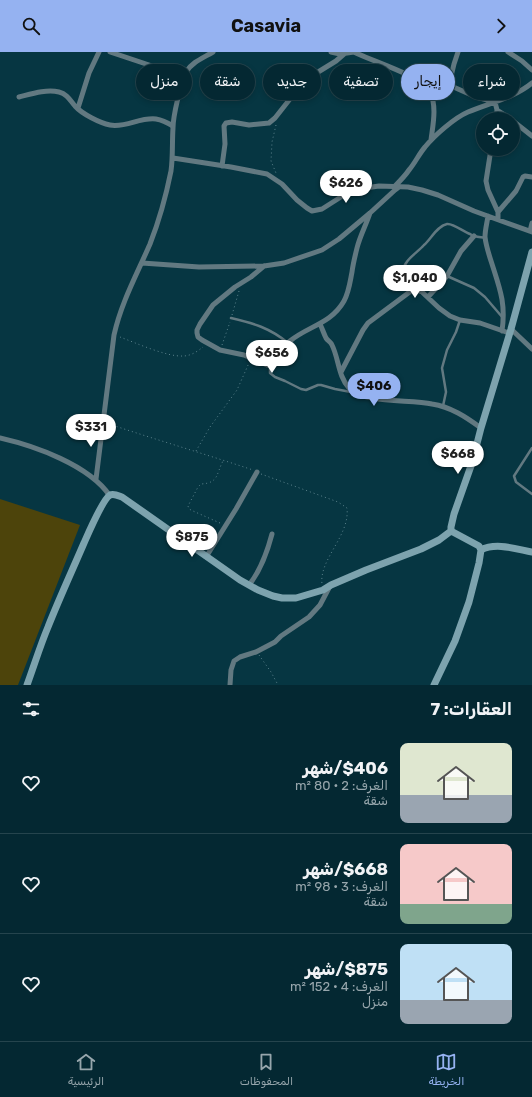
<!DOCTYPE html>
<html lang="ar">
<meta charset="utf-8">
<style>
:root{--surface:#042832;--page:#12343e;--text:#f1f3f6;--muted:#97a6ac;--line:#25444d;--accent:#95b2f1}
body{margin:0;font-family:Rubik,Cairo,sans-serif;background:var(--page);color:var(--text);direction:rtl;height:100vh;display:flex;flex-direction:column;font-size:15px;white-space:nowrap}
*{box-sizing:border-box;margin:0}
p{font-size:13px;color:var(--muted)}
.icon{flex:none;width:22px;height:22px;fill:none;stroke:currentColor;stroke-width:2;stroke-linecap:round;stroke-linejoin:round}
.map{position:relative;height:633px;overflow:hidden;direction:ltr}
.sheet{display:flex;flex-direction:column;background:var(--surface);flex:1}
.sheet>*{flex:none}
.top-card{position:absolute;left:12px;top:12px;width:508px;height:36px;direction:rtl;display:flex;gap:8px}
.controls{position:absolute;left:476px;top:60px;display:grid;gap:8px}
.controls a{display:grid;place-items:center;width:44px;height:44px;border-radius:50%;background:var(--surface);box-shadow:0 2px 6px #0003,0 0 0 1px var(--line);font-size:20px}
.price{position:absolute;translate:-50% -34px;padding:0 9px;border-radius:14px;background:#fff;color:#222;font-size:13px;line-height:26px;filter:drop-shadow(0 1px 2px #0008)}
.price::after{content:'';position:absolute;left:50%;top:24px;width:12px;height:9px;margin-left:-6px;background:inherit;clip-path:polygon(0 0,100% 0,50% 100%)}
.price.active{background:var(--accent);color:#111}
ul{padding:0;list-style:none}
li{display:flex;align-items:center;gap:12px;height:100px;padding:0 20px}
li+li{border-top:1px solid var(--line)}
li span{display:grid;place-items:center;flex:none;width:112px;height:80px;border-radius:8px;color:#555}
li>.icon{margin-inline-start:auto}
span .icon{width:48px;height:48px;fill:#fffc;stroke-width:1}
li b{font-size:17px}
h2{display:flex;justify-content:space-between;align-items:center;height:48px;padding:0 20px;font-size:17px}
.pill{padding:0 14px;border-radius:18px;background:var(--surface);box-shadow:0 2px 6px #0003,0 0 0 1px var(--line);font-size:14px;line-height:36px}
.pill.active{background:var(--accent);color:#111}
header{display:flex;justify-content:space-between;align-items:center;height:52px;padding:0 20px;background:var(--accent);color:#111;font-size:18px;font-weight:700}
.dock{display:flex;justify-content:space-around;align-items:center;height:56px;border-top:1px solid var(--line);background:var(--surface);font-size:11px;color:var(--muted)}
.dock a{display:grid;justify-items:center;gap:2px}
.dock .active{color:var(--accent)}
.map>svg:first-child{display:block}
</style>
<header><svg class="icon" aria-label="forward" viewBox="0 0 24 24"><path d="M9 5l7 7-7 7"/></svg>Casavia<svg class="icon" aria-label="search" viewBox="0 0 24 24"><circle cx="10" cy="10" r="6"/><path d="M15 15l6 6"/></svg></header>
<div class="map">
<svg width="532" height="633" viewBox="0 0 532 633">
<rect width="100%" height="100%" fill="#063642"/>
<!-- green -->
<path fill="#4d440b" d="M0,447L80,473L18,633H0Z"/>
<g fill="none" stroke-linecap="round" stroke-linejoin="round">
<!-- path -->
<path stroke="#5c838d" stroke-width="1" stroke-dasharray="1 3" stroke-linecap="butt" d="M276,73L272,90L271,109L276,121
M232,263L239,239
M120,285C136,291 167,305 183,304C191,304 198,299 203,295
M222,293L230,270
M109,372C157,388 205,402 253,418
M196,399L210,375L237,338L249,311
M261,422L338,450L347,456C350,484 319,507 322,532
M220,471L193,459L189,457L188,454L198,435L201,432C219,431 216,422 223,409
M259,603L271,620L278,633"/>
<!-- lane -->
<path stroke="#627981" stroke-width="2.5" d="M447,224L474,236L485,245L503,266
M413,238C408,232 402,227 403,219C404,208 417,201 424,193C431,187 437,174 447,172C453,171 464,180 470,182C474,185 480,185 485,186
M231,266C253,271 270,276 288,291
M270,314V321L275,325L285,329L301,337L306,338L318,333H321L335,337L351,340
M443,354L446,340L442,316L447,298L456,280L460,268
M532,396L514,424L516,430L532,442"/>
<!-- street -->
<path stroke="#627981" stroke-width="5" d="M110,0L185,25
M331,0L340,2L354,0
M354,0C369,8 424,25 430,39C437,55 433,72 431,88
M508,0L522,9L532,18
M422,31L449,33L476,45L495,50L497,58L496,67
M449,33L454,12L458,0
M19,45C31,42 46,37 59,40C67,42 70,48 75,54C82,62 100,71 110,73C126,76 140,65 156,67C162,68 168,71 173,74
M78,56L89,21L99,0
M497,58L511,67
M513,69L532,84
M491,97L486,129L488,138L498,160V167
M173,106L231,115L267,122L282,132L297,148L307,156L312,159L322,157L344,143L365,136L379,134L408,135L422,138L438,143L474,159L532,180
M222,114L225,92L224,74L226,71L232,70L249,73L269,71L275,66L301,33L310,25L336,9L344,2
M395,134C400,129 405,124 409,118C415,111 419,102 425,95C434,84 454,66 468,60C489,51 514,46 532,31
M498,160L516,139L523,125L525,124L532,125
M488,164C487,171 485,178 485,185C486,194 489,203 492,212C500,237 506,252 502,279
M530,179L532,171
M142,211L199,215L264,214L284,211L322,198L339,187L370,161L395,138L399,135
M264,214L251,225L235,235L213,253L200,272L197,278V281L198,285L202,288L220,298L244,303L267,313L272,314C280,307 282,296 290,289C308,274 331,272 344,249C349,240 350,230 352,220C353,212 355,204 357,196C360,184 366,173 370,161
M428,245L447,224L461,199L474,184
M320,272C322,276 324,282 326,286C328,289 331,290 332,293C339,307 338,324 349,336C364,352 410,347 432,352C451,355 466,365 481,376
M511,277L532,297
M341,320L363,278L368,271L411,239L416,238L422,240L439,256L450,264L460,268L480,271L509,281
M0,386C35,394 89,413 110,444
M96,427L114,283C121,251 137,222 150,192C159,169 166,144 171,119C173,105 172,91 173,76C173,64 181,30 186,20C192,10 203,6 213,0
M206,505L236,457L257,420
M249,533C261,518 267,501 272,482
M230,633L231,618L234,609L240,605L256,600L275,590L281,584L309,565L320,553L330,534"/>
<!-- secondary -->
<path stroke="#7da3ae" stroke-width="7" d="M481,498C496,490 516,497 532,500
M27,633C34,614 40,594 48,575C59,547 72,519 84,491C88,482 103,447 110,443C114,441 119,444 122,445L240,528L258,538L273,544L282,546H296L323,538L331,533L366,518L421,497L439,488L451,479
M434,633L455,589L469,550L479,511L481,498L479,494L451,479V475L454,462L472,411L481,376L511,277L532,200"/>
</g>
</svg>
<div class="controls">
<a><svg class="icon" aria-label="locate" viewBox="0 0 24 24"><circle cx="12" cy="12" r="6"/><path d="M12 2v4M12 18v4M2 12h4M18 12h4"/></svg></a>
</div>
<b class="price" style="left:346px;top:152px">$626</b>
<b class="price" style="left:415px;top:247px">$1,040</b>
<b class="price" style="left:272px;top:322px">$656</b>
<b class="price active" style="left:374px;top:355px">$406</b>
<b class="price" style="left:91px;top:396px">$331</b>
<b class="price" style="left:458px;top:423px">$668</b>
<b class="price" style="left:192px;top:506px">$875</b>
<div class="top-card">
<a class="pill">شراء</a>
<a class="pill active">إيجار</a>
<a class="pill">تصفية</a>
<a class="pill">جديد</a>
<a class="pill">شقة</a>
<a class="pill">منزل</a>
</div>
</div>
<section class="sheet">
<h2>العقارات: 7<svg class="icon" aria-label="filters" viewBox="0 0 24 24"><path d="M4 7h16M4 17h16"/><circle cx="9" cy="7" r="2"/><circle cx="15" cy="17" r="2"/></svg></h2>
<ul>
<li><span style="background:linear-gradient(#dfe7d0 65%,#9aa5b1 0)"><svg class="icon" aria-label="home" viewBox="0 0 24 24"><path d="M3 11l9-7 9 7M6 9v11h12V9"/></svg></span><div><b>$406/شهر</b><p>الغرف: 2 · 80 m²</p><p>شقة</p></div><svg class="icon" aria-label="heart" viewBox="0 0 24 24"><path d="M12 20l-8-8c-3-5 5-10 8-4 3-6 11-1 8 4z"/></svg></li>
<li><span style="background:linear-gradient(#f6c9c9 75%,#7fa58c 0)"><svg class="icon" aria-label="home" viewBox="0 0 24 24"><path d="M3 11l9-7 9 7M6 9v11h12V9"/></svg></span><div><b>$668/شهر</b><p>الغرف: 3 · 98 m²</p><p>شقة</p></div><svg class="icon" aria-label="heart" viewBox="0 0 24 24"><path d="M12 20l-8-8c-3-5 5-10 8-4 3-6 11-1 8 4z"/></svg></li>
<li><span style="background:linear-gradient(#bfe0f5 70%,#9aa5b1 0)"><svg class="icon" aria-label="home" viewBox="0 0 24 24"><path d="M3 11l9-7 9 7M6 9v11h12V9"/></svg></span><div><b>$875/شهر</b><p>الغرف: 4 · 152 m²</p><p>منزل</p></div><svg class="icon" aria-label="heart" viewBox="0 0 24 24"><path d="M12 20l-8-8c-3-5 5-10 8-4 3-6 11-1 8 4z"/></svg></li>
</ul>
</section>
<nav class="dock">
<a class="active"><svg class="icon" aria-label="map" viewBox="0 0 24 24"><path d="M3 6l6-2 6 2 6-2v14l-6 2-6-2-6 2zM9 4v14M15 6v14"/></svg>الخريطة</a>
<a><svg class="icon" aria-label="saved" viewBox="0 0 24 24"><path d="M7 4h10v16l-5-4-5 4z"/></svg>المحفوظات</a>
<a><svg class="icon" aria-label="home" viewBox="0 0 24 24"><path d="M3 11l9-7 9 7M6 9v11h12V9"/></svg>الرئيسية</a>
</nav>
